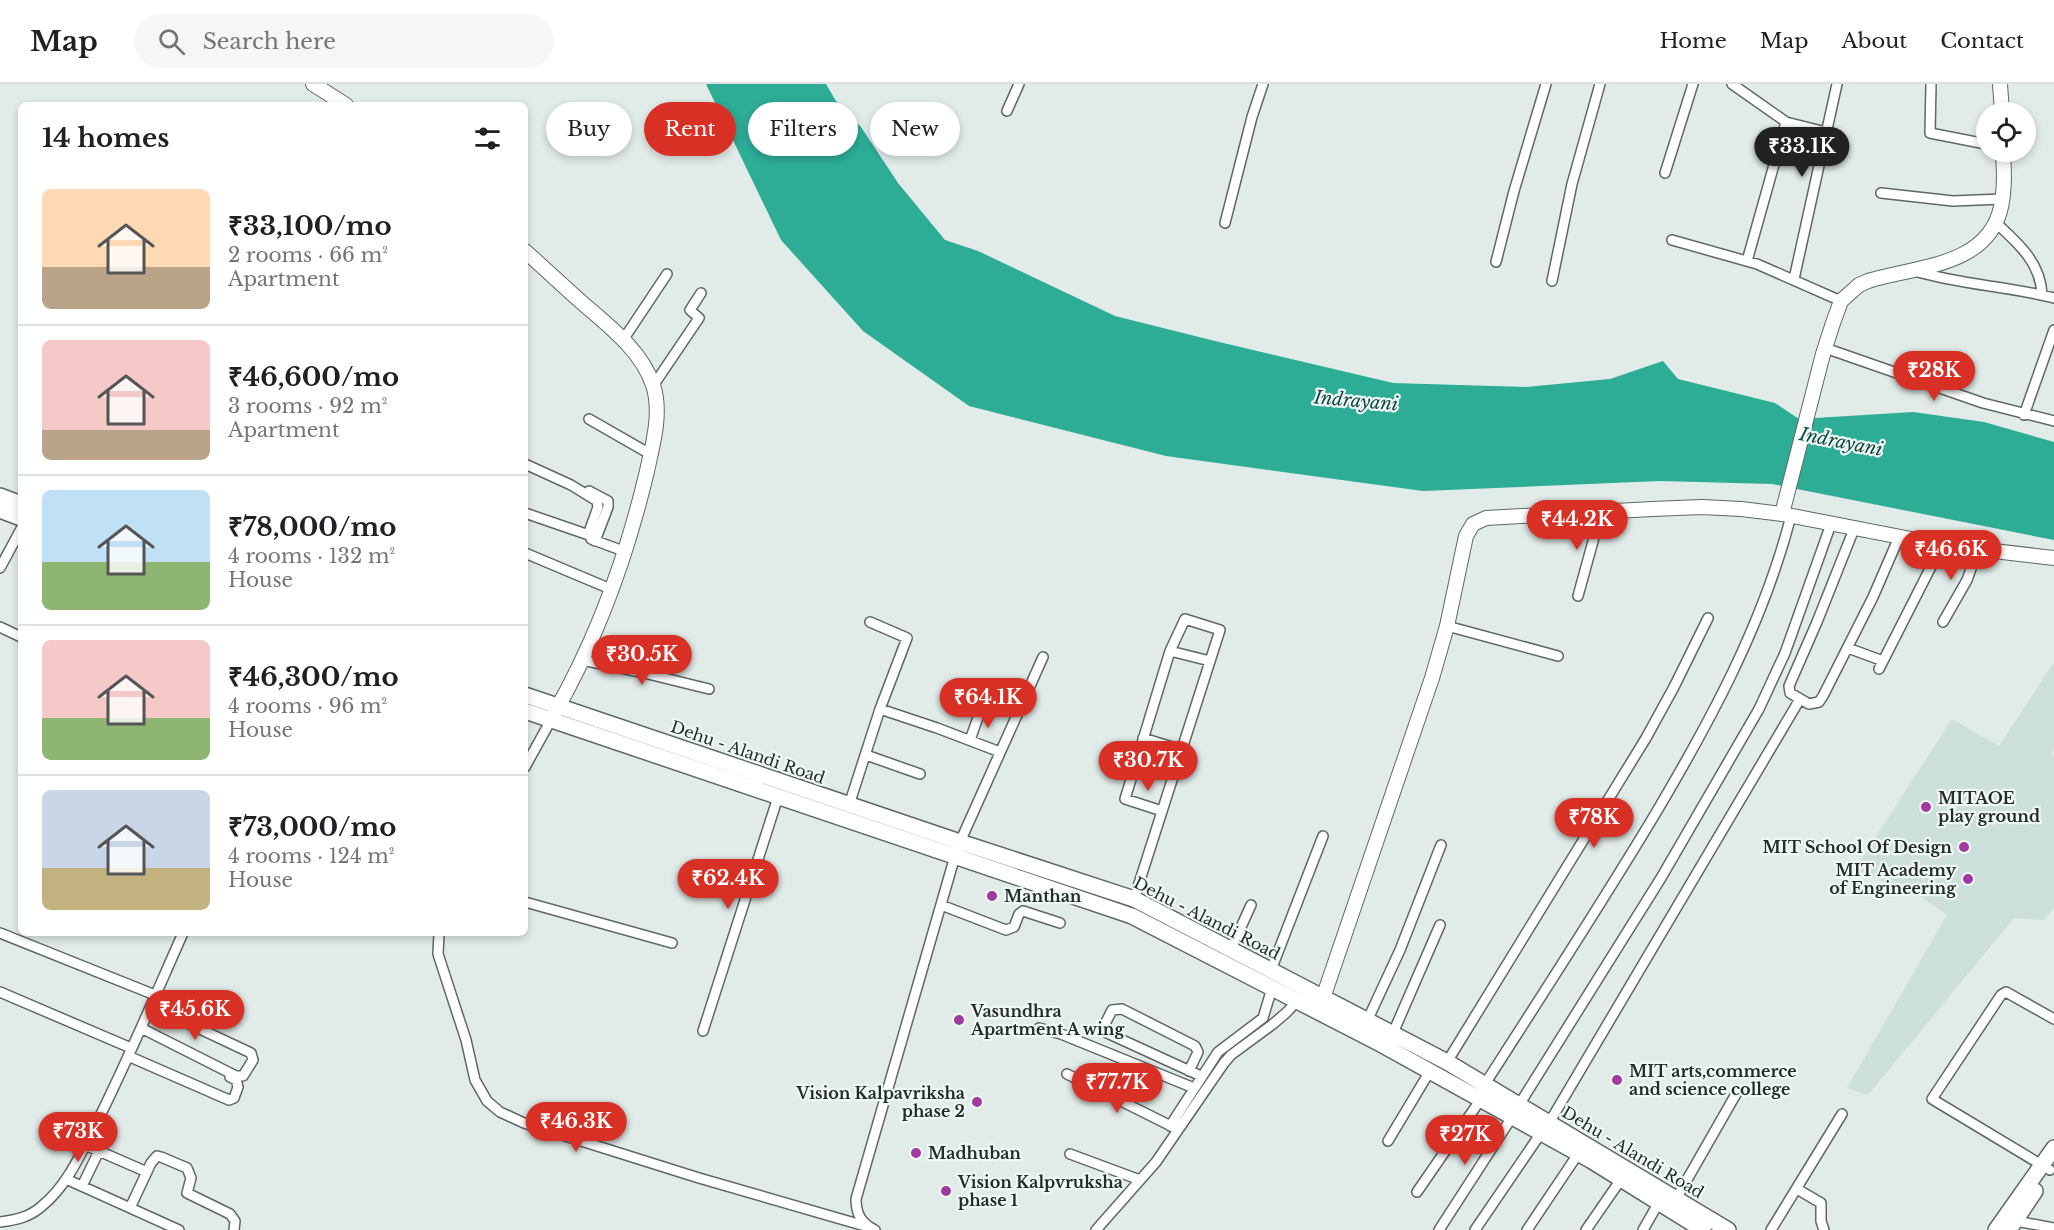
<!DOCTYPE html>
<meta charset="utf-8">
<style>
:root{--surface:#fff;--page:#f6f6f6;--text:#202124;--muted:#757577;--line:#e0e0e0;--accent:#d93025}
body{margin:0;font-family:"Libre Baskerville",serif;background:var(--page);color:var(--text);height:100vh;display:flex;flex-direction:column;font-size:22px;white-space:nowrap}
*{box-sizing:border-box;margin:0}
p{font-size:20px;color:var(--muted)}
.icon{flex:none;width:33px;height:33px;fill:none;stroke:currentColor;stroke-width:2;stroke-linecap:round;stroke-linejoin:round}
.map{position:relative;flex:1;overflow:hidden}
.side{position:absolute;left:18px;top:18px;width:510px;height:834px;display:flex;flex-direction:column;background:var(--surface);border-radius:9px;box-shadow:0 3px 9px #0003}
.side>*{flex:none}
.banner{position:absolute;left:546px;top:18px;width:570px;height:54px;display:flex;gap:12px}
.controls{position:absolute;left:1976px;top:18px;display:grid;gap:12px}
.controls a{display:grid;place-items:center;width:60px;height:60px;border-radius:50%;background:var(--surface);box-shadow:0 3px 9px #0003;font-size:30px}
.price{position:absolute;translate:-50% -51px;padding:0 14px;border-radius:21px;background:var(--accent);color:#fff;font-size:20px;line-height:39px;filter:drop-shadow(0 2px 3px #0008)}
.price::after{content:'';position:absolute;left:50%;top:36px;width:18px;height:14px;margin-left:-9px;background:inherit;clip-path:polygon(0 0,100% 0,50% 100%)}
.price.selected{background:#222;color:#fff}
ul{padding:0;list-style:none}
li{display:flex;align-items:center;gap:18px;height:150px;padding:0 24px}
li+li{border-top:2px solid var(--line)}
li span{display:grid;place-items:center;flex:none;width:168px;height:120px;border-radius:9px;color:#555}
li>.icon{margin-inline-start:auto}
span .icon{width:72px;height:72px;fill:#fffc;stroke-width:1}
li b{font-size:26px}
h2{display:flex;justify-content:space-between;align-items:center;height:72px;padding:0 24px;font-size:26px}
.chip{padding:0 21px;border-radius:27px;background:var(--surface);box-shadow:0 3px 9px #0003;font-size:21px;line-height:54px}
.chip.selected{background:var(--accent);color:#fff}
header{display:flex;align-items:center;gap:36px;box-sizing:border-box;height:84px;padding:0 30px;background:var(--surface);border-bottom:2px solid var(--line)}
header strong{font-size:28px}
nav{display:flex;gap:33px;margin-inline-start:auto;font-size:21px}
.search{width:420px;height:54px;background:var(--page);display:flex;align-items:center;gap:15px;box-sizing:border-box;padding:0 21px;border-radius:33px;color:var(--muted);font-size:22px}
.map>svg:first-child{display:block}
</style>
<header>
<strong>Map</strong>
<div class="search"><svg class="icon" aria-label="search" viewBox="0 0 24 24"><circle cx="10" cy="10" r="6"/><path d="M15 15l6 6"/></svg>Search here</div>
<nav><a>Home</a><a>Map</a><a>About</a><a>Contact</a></nav>
</header>
<div class="map">
<svg width="2054" height="1146" viewBox="0 0 2054 1146">
<rect width="100%" height="100%" fill="#e1ebe8"/>
<!-- built -->
<path fill="#ccdfdb" d="M2054,578V664L2051,670L2054,673V823L2044,836L2014,834L1868,1011L1847,1004L1947,831L1910,805L1904,803L1902,806L1855,785L1952,635L1999,662Z"/>
<!-- water -->
<path fill="#2dac96" d="M706,0H826L836,17L861,43L898,99L945,156L978,167L1115,232L1215,257L1393,299L1526,303L1610,295L1663,277L1678,295L1775,319L1799,335L1913,328L1984,338L2054,358V456L1772,400L1660,397L1423,407L1166,372L969,322L863,247L781,156Z"/>
<g fill="none" stroke-linecap="round" stroke-linejoin="round">
<defs>
<path id="street" d="M1732,0L1786,38
M1931,0L1930,49L1986,60
M1007,27L1019,0
M1665,89L1693,0
M1881,109L1953,117L2002,115
M1225,139L1252,33L1263,0
M1996,139C2018,159 2041,179 2042,211
M1672,156L1757,180L1841,217
M1747,177L1786,38L1826,48
M1496,178L1514,107L1546,0
M1915,187C1961,201 2008,202 2054,214
M1794,195L1837,0
M1552,197L1572,100L1600,0
M623,256L667,190
M1825,264L1983,319L2054,337
M653,302L699,234L690,226L701,209
M2024,331L2054,246
M589,335L650,370
M525,380L571,401L597,417L598,423L589,448L586,450L525,429
M589,407L608,417V423L595,457
M1854,445L1817,538L1789,602L1790,609L1809,620L1819,618L1823,612L1873,513L1899,453
M591,455L626,468
M525,469L613,506
M0,484L21,445
M1578,512L1601,428
M1943,538L1967,496L1978,465
M1447,542L1558,572
M0,543L21,553
M1848,564L1883,577
M1170,567L1210,577
M582,576L640,588L709,605
M1879,585L1942,461
M880,625L937,644L1000,668
M1143,654L1182,666
M970,656L981,625
M866,671L920,690
M525,683L551,636
M849,721L880,625L907,554L870,538
M1134,815L1220,546L1185,535L1170,567L1125,715L1162,727
M525,818L672,859
M941,821L1006,846L1014,843L1019,830L1023,827L1060,839
M0,849L155,911
M439,849L438,870L466,956L475,996L487,1017L500,1028L524,1039L699,1094L865,1142
M1231,865L1251,821
M1271,886L1323,752
M0,908L131,964
M1368,935L1400,866L1441,761
M141,944L236,992H243L253,976L251,969L151,922
M1039,944L1061,950L1194,1004
M703,947L778,713
M1393,949L1440,841
M128,972L229,1016L234,1014L238,1003L236,996L230,993
M1447,978L1646,654L1674,603L1708,534
M1189,987L1198,968L1195,962L1122,925L1112,926L1105,940V947L1107,949L1201,992
M1067,990L1175,1044
M1485,1000C1542,911 1600,822 1654,732C1711,636 1763,540 1791,432
M1519,1021L1661,794L1759,625L1785,569L1831,440
M1549,1039L1800,615
M1170,1042L1218,968L1263,934L1272,904
M1388,1057L1430,987
M85,1061L147,1088
M1070,1070L1140,1096
M2050,1086L1932,1015L2001,911L2006,908L2054,935
M66,1095L179,1146
M82,1102L99,1067
M1797,1105L1821,1119V1137L1824,1146
M1417,1108L1481,1015
M1676,1115L1736,1010
M130,1124L151,1079L157,1072L161,1073L187,1084L191,1094L187,1109L230,1130L235,1137L234,1146
M2016,1137L2054,1144
M0,1138C16,1136 30,1133 42,1122C68,1101 82,1067 97,1038C128,976 155,912 183,849
M875,1146C861,1139 856,1130 856,1115L955,772L960,758L1043,573
M1096,1146L1156,1078L1224,979L1231,971L1273,940L1287,928L1299,915
M1439,1146L1512,1033
M1475,1146L1541,1049
M1527,1146L1578,1070
M1586,1146L1624,1091
M1643,1146L1659,1118
M1771,1146L1842,1030"/>
<path id="secondary" d="M313,0L346,21
M2000,0L2002,28
M525,167C543,183 561,200 579,216C606,240 641,265 653,301C662,328 653,360 647,387C627,472 598,553 554,630
M1782,430L1823,270L1833,239L1841,217L1859,201L1868,197C1916,182 1988,183 2001,123C2005,105 2004,86 2003,68
M1323,914L1432,594L1447,542L1466,452L1473,440L1486,434L1652,425L1702,423L1741,425L1782,430L1942,461L2054,474"/>
<path id="primary" d="M0,412L21,420
M0,426L21,434
M525,611L960,758L1134,815L1447,978L1728,1146
M525,627L1132,832L1377,958L1592,1077L1703,1146
M1996,1146L2054,1064
M2009,1146L2035,1107"/>
</defs>
<!-- street casing -->
<use href="#street" stroke="#5f6866" stroke-width="12"/>
<!-- secondary casing -->
<use href="#secondary" stroke="#5f6866" stroke-width="16"/>
<!-- primary casing -->
<use href="#primary" stroke="#5f6866" stroke-width="18"/>
<!-- street -->
<use href="#street" stroke="#fff" stroke-width="9"/>
<!-- secondary -->
<use href="#secondary" stroke="#fff" stroke-width="14"/>
<!-- primary -->
<use href="#primary" stroke="#fff" stroke-width="15"/>
</g>
<!-- markers -->
<g fill="#a03a9f" stroke="#eef9f6" stroke-width="2">
<circle cx="1926" cy="723" r="6"/>
<circle cx="1964" cy="763" r="6"/>
<circle cx="1968" cy="795" r="6"/>
<circle cx="992" cy="812" r="6"/>
<circle cx="959" cy="936" r="6"/>
<circle cx="1617" cy="996" r="6"/>
<circle cx="977" cy="1018" r="6"/>
<circle cx="916" cy="1069" r="6"/>
<circle cx="946" cy="1107" r="6"/>
</g>
<g text-anchor="middle" dominant-baseline="central" stroke-width="4.5" stroke-linejoin="round" paint-order="stroke">
<!-- street labels -->
<g font-size="16" fill="#262a29" stroke="#eef9f6">
<text transform="translate(748 668) rotate(19)">Dehu - Alandi Road</text>
<text transform="translate(1207 834) rotate(27)">Dehu - Alandi Road</text>
<text transform="translate(1633 1068) rotate(31)">Dehu - Alandi Road</text>
</g>
<!-- poi labels -->
<g font-size="16" font-weight="bold" fill="#262a29" stroke="#eef9f6" text-anchor="start">
<text x="1938" y="714">MITAOE<tspan x="1938" dy="18">play ground</tspan></text>
<text x="1952" y="763" text-anchor="end">MIT School Of Design</text>
<text x="1956" y="786" text-anchor="end">MIT Academy<tspan x="1956" dy="18">of Engineering</tspan></text>
<text x="1004" y="812">Manthan</text>
<text x="971" y="927">Vasundhra<tspan x="971" dy="18">Apartment A wing</tspan></text>
<text x="1629" y="987">MIT arts,commerce<tspan x="1629" dy="18">and science college</tspan></text>
<text x="965" y="1009" text-anchor="end">Vision Kalpavriksha<tspan x="965" dy="18">phase 2</tspan></text>
<text x="928" y="1069">Madhuban</text>
<text x="958" y="1098">Vision Kalpvruksha<tspan x="958" dy="18">phase 1</tspan></text>
</g>
<!-- water labels -->
<g font-size="18" font-style="italic" fill="#12473d" stroke="#eef9f6">
<text transform="translate(1356 317) rotate(5)">Indrayani</text>
<text transform="translate(1841 358) rotate(11)">Indrayani</text>
</g>
</g>
</svg>
<div class="controls">
<a><svg class="icon" aria-label="locate" viewBox="0 0 24 24"><circle cx="12" cy="12" r="6"/><path d="M12 2v4M12 18v4M2 12h4M18 12h4"/></svg></a>
</div>
<b class="price selected" style="left:1802px;top:94px">₹33.1K</b>
<b class="price" style="left:1934px;top:318px">₹28K</b>
<b class="price" style="left:1577px;top:467px">₹44.2K</b>
<b class="price" style="left:1951px;top:497px">₹46.6K</b>
<b class="price" style="left:642px;top:602px">₹30.5K</b>
<b class="price" style="left:988px;top:645px">₹64.1K</b>
<b class="price" style="left:1148px;top:708px">₹30.7K</b>
<b class="price" style="left:1594px;top:765px">₹78K</b>
<b class="price" style="left:728px;top:826px">₹62.4K</b>
<b class="price" style="left:195px;top:957px">₹45.6K</b>
<b class="price" style="left:1117px;top:1030px">₹77.7K</b>
<b class="price" style="left:576px;top:1069px">₹46.3K</b>
<b class="price" style="left:78px;top:1079px">₹73K</b>
<b class="price" style="left:1465px;top:1082px">₹27K</b>
<div class="banner">
<a class="chip">Buy</a>
<a class="chip selected">Rent</a>
<a class="chip">Filters</a>
<a class="chip">New</a>
</div>
<section class="side">
<h2>14 homes<svg class="icon" aria-label="filters" viewBox="0 0 24 24"><path d="M4 7h16M4 17h16"/><circle cx="9" cy="7" r="2"/><circle cx="15" cy="17" r="2"/></svg></h2>
<ul>
<li><span style="background:linear-gradient(#ffd9b3 65%,#b9a48a 0)"><svg class="icon" aria-label="home" viewBox="0 0 24 24"><path d="M3 11l9-7 9 7M6 9v11h12V9"/></svg></span><div><b>₹33,100/mo</b><p>2 rooms · 66 m²</p><p>Apartment</p></div></li>
<li><span style="background:linear-gradient(#f6c9c9 75%,#b9a48a 0)"><svg class="icon" aria-label="home" viewBox="0 0 24 24"><path d="M3 11l9-7 9 7M6 9v11h12V9"/></svg></span><div><b>₹46,600/mo</b><p>3 rooms · 92 m²</p><p>Apartment</p></div></li>
<li><span style="background:linear-gradient(#bfe0f5 60%,#8fb573 0)"><svg class="icon" aria-label="home" viewBox="0 0 24 24"><path d="M3 11l9-7 9 7M6 9v11h12V9"/></svg></span><div><b>₹78,000/mo</b><p>4 rooms · 132 m²</p><p>House</p></div></li>
<li><span style="background:linear-gradient(#f6c9c9 65%,#8fb573 0)"><svg class="icon" aria-label="home" viewBox="0 0 24 24"><path d="M3 11l9-7 9 7M6 9v11h12V9"/></svg></span><div><b>₹46,300/mo</b><p>4 rooms · 96 m²</p><p>House</p></div></li>
<li><span style="background:linear-gradient(#c9d6e8 65%,#c2b280 0)"><svg class="icon" aria-label="home" viewBox="0 0 24 24"><path d="M3 11l9-7 9 7M6 9v11h12V9"/></svg></span><div><b>₹73,000/mo</b><p>4 rooms · 124 m²</p><p>House</p></div></li>
</ul>
</section>
</div>
